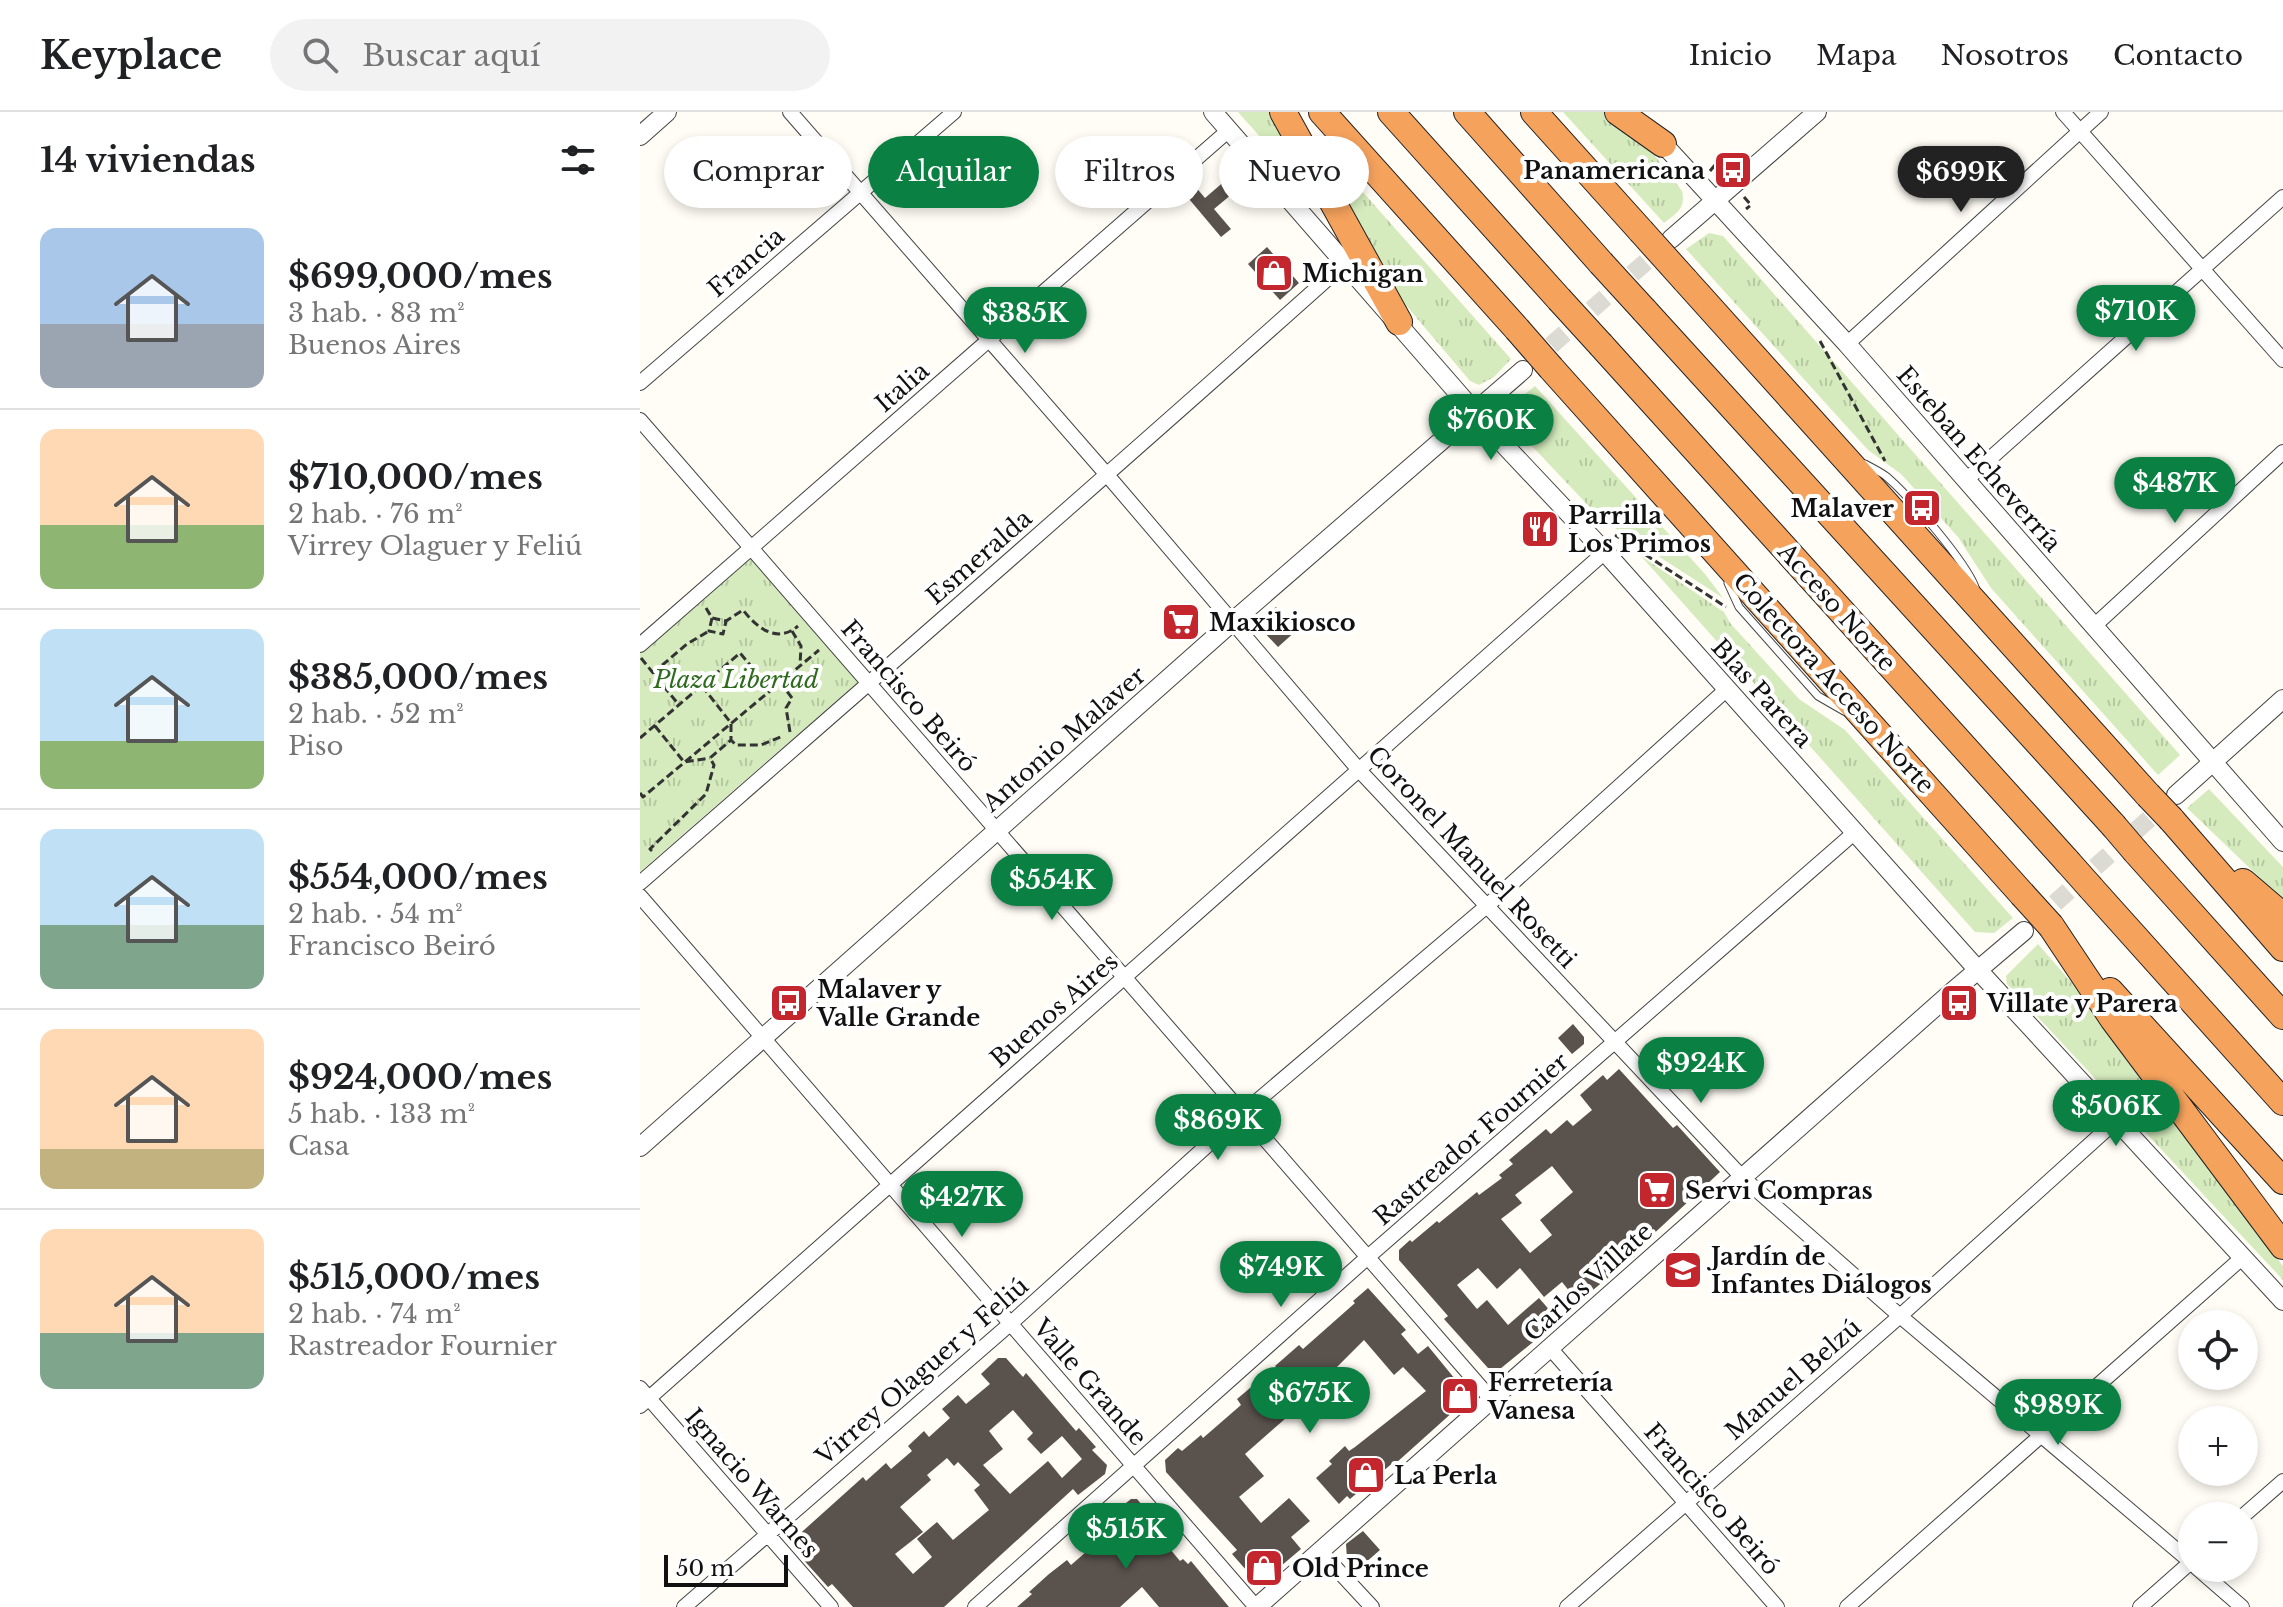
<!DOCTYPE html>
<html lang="es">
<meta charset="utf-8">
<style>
:root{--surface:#fff;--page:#f2f2f2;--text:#202124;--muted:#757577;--line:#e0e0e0;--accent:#0b8043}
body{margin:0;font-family:"Libre Baskerville",serif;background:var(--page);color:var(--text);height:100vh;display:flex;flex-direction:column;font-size:30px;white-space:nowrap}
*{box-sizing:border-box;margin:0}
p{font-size:26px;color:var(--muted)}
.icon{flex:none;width:44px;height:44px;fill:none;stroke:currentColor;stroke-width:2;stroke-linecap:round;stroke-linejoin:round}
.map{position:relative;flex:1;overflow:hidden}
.details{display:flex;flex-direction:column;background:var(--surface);width:640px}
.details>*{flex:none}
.guide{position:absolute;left:24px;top:24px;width:760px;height:72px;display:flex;gap:16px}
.fabs{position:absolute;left:1538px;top:1198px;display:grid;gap:16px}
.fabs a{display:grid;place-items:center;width:80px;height:80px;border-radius:50%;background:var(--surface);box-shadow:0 4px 12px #0003;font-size:40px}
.scale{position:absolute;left:24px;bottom:20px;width:124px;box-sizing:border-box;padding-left:8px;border:4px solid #111;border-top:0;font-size:22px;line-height:28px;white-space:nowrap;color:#111;-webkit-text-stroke:6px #fff;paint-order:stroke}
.price{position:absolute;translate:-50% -68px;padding:0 18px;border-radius:28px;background:var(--accent);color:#fff;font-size:26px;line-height:52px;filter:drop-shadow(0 2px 4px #0008)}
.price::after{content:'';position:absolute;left:50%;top:48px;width:24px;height:18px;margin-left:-12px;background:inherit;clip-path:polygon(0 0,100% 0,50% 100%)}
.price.active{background:#222;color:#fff}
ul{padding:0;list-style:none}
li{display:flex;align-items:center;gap:24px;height:200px;padding:0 40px}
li+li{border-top:2px solid var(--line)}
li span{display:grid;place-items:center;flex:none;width:224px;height:160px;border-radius:16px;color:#555}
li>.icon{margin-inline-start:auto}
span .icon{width:96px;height:96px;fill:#fffc;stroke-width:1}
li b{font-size:34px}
h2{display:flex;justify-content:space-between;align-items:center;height:96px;padding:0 40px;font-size:34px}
.pill{padding:0 28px;border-radius:36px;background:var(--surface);box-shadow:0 4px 12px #0003;font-size:28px;line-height:72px}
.pill.active{background:var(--accent);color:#fff}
header{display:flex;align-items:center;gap:48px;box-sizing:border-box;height:112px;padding:0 40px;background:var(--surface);border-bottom:2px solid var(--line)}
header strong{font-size:38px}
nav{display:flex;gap:44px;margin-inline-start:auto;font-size:28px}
.search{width:560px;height:72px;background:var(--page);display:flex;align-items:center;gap:20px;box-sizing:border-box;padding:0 28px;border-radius:44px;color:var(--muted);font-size:30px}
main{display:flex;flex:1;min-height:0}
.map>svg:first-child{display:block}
</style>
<header>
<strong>Keyplace</strong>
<div class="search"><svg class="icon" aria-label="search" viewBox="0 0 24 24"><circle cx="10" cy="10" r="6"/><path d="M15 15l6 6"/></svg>Buscar aquí</div>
<nav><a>Inicio</a><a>Mapa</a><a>Nosotros</a><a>Contacto</a></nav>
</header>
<main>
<section class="details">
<h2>14 viviendas<svg class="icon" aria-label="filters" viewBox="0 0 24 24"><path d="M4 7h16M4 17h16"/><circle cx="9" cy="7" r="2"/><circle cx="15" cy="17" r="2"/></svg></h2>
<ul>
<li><span style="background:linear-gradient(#a9c7e8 60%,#9aa5b1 0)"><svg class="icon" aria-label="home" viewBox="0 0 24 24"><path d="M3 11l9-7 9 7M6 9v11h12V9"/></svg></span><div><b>$699,000/mes</b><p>3 hab. · 83 m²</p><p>Buenos Aires</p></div></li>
<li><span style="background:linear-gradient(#ffd9b3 60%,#8fb573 0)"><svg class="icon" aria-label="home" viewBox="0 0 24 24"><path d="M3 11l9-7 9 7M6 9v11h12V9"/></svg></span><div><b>$710,000/mes</b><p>2 hab. · 76 m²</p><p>Virrey Olaguer y Feliú</p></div></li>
<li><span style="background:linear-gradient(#bfe0f5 70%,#8fb573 0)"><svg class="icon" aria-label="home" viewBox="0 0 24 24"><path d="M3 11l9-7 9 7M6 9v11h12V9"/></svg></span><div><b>$385,000/mes</b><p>2 hab. · 52 m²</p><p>Piso</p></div></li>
<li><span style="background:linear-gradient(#bfe0f5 60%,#7fa58c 0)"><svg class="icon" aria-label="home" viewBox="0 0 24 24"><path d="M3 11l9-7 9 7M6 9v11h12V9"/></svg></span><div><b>$554,000/mes</b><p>2 hab. · 54 m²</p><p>Francisco Beiró</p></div></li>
<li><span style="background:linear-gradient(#ffd9b3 75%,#c2b280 0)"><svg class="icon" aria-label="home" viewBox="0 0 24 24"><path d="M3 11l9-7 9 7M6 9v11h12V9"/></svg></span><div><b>$924,000/mes</b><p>5 hab. · 133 m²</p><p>Casa</p></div></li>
<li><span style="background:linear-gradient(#ffd9b3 65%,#7fa58c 0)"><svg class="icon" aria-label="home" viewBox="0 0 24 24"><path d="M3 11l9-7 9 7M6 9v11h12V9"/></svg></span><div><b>$515,000/mes</b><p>2 hab. · 74 m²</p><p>Rastreador Fournier</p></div></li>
</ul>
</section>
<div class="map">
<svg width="1643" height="1495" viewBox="0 0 1643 1495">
<defs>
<pattern id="grass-tufts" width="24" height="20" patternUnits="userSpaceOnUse" patternTransform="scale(2)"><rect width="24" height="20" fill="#d5ebbd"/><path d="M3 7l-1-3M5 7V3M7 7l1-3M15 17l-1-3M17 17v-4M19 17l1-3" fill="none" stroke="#b6c8a1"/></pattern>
</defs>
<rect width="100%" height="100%" fill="#fffdf5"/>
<!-- grass -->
<path fill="url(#grass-tufts)" d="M598,0H629L693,107Z
M923,0H968L1005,31L1042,79C1046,96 1037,101 1024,111Z
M659,13L705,60L871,247L854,265L839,273L830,269L754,179Z
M1069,121L1083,124L1540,643L1518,663L1351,476L1318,425L1261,362L1228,338L1046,137Z
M895,274L1065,462L1083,486L961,407L890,332L883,294L885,282Z
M1001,444L1084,500L1090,511L1159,587L1205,618L1373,806L1354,821L1335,820Z
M110,446L218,570L0,760V541Z
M1569,677L1643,755V788L1547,696Z
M1398,832L1431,870L1643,1154V1168L1367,872L1366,864Z"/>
<!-- building -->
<path fill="#5a524d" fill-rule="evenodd" d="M594,61L604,72L574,97L591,117L581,125L544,81L554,73L565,86Z
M627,135L659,171L640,188L608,152Z
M636,495L657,518L638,535L622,518L623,506Z
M933,912L944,925V932L932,942L918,926Z
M979,957L1033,1016L1037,1013L1080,1060L993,1141L995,1144L938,1190L922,1170L904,1185L880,1156L857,1177L838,1156L817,1173L837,1197L847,1188L868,1213L899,1186L919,1209L860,1257L848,1256L804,1207L808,1204L759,1148V1138L770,1128L772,1130L797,1109L799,1111L837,1080L839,1083L862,1066L859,1063L873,1052L869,1048L906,1017L911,1022L927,1008L933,1014L952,998L940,983L963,963L967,968ZM912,1054L933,1080L900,1108L912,1123L890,1141L861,1107L882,1091L875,1083Z
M728,1176L766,1218L761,1222L778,1242L788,1234L824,1278V1290L756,1351L755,1349L710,1387L707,1384L699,1392L676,1366L692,1352L689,1349L705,1334L709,1339L715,1335L786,1279L763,1255L754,1263L724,1228L681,1271L668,1256L648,1274L663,1291L605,1342L624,1364L599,1385L621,1411L649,1386L670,1409L651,1425L661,1437L641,1454L638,1451L620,1467H614L592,1442L597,1438L526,1360L525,1348L538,1336L542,1339L561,1323L563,1326L601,1293L597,1287L616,1271L623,1279L643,1262L635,1254L659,1233L663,1237L715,1191L713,1189Z
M358,1246H366L383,1265L386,1261L436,1319L439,1316L456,1335L452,1338L467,1353L465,1362L438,1383L433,1377L304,1495H213L192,1472L188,1475L160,1444L153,1435L154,1427L223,1365L226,1369L246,1351L251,1357L272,1339L268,1334L284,1319L289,1325L310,1306L302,1297L318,1283L326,1292L350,1272L341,1262ZM373,1298L393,1321L387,1327L401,1342L422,1324L442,1347L422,1366L408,1349L370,1382L343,1353L363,1337L349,1319ZM307,1346L314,1354L318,1350L340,1373L334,1378L349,1398L313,1428L297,1410L277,1427L292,1445L273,1462L255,1442L283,1420L260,1395L291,1368L287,1363Z
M491,1387H497L511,1404L506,1408L540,1449L543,1447L548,1452L551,1449L589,1495H519L502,1475L480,1495H377L392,1482L389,1480L409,1462L427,1448L431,1453L469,1420L461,1411Z
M723,1419L740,1438L717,1458L707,1447L706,1432Z"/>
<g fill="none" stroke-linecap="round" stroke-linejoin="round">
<!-- tertiary-tunnel -->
<path stroke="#dbdad3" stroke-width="18" stroke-dasharray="18 9" stroke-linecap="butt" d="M891,251L1025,133
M1395,809L1528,690"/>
<defs>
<path id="service" d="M1225,352C1232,356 1241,360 1247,365C1270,385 1325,449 1335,475
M1088,471L1099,495L1178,584L1204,599"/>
<path id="minor" d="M150,0L468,364L719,658L1102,1065L1260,1204L1552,1451
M1423,0L1643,248
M1207,232L1461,0
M0,271L314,0
M0,308L851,1287
M1325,369L1643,85
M1453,515L1643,340
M0,533L589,18
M0,771C236,565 472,360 705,151
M0,784L616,1495
M910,1236L1137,1495
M0,1276L191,1495
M0,1294L965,440
M1603,1404L1643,1369
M680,1439L732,1495
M1557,1456L1602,1495
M44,1495L370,1212L603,1001L848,793L1087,577
M335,1495L729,1144L1214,721
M927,1495L1260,1204L1478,1007
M1207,1495L1603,1145
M1500,1495L1552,1449"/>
<path id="tertiary" d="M573,0L852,320L965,440L1337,857L1643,1189
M1015,23L1207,232L1643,730
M0,24L27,0
M1031,127L1177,0
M1536,683L1643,587
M0,1035L591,511L883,258
M617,1495L1312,880L1384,819"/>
<path id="motorway" d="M643,0L759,210
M682,0L877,217
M751,0L919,187
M827,0L961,151
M894,0L1001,119
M978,0L1023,32
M1045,168L1508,683
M1004,198L1473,713
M961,233L1427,749
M911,256L1382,782
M1531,707L1643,836
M1496,740L1643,904
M1603,770L1643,804
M1451,776L1643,990
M1411,814L1473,907L1643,1134
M1470,879L1643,1069"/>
</defs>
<!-- service casing -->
<use href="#service" stroke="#444" stroke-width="9"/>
<!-- minor casing -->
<use href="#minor" stroke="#444" stroke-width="16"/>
<!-- tertiary casing -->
<use href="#tertiary" stroke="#444" stroke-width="20"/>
<!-- motorway casing -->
<use href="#motorway" stroke="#222" stroke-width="28"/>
<!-- path -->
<path stroke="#333" stroke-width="3" stroke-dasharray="8 4" stroke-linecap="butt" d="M1070,59L1075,53L1081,59
M1104,85L1111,93L1106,97
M1180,229L1245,349
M881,285L879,294L884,329
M975,423L1086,495
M66,496L72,506L86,509L103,498C117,516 137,532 158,514
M72,506L69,519L83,522L86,509
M152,519L161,534L160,553
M1,546L39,593
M13,561L47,532L69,519
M140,570L152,586L146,596L150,620
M62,574L91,611V628
M15,614L44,650L70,646
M0,626L100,541L131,578
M0,681L3,685L179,538
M12,739L10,737L66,682L74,653L70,646L91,628L96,633H121L143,624"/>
<!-- service -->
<use href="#service" stroke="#fff" stroke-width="7"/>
<!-- minor -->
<use href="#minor" stroke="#fff" stroke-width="14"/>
<!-- tertiary -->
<use href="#tertiary" stroke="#fff" stroke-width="18"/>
<!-- motorway -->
<use href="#motorway" stroke="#f5a25d" stroke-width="26"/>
<defs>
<path id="motorway-bridge" d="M1001,119L1045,168
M961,151L1004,198
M919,187L961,233
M877,217L911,256
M1508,683L1531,707
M1473,713L1496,740
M1427,749L1451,776
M1382,782L1411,814"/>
</defs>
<!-- motorway-bridge casing -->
<use href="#motorway-bridge" stroke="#222" stroke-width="28" stroke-linecap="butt"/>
<!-- motorway-bridge -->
<use href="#motorway-bridge" stroke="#f5a25d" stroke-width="26"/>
</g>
<!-- icons -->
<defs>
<symbol id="bus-square" viewBox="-11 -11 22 22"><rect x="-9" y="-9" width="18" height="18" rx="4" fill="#c4262e" stroke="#fff"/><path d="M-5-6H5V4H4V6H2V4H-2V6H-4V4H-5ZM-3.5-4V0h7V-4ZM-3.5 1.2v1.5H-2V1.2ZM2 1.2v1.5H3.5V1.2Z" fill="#fff"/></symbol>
<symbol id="shop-square" viewBox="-11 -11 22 22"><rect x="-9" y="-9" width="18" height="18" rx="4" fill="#c4262e" stroke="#fff"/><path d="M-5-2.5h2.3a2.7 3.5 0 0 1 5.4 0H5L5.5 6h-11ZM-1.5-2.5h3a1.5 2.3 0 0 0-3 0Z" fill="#fff"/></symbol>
<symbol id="restaurant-square" viewBox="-11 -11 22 22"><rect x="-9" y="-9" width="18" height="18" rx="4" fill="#c4262e" stroke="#fff"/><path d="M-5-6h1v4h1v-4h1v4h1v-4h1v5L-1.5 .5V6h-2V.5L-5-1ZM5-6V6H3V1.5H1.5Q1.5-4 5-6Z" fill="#fff"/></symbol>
<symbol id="supermarket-square" viewBox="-11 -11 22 22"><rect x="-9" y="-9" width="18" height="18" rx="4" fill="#c4262e" stroke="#fff"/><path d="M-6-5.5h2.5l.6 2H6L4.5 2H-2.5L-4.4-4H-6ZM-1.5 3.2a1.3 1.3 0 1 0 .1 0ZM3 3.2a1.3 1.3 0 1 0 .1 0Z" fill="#fff"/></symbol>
<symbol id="school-square" viewBox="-11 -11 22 22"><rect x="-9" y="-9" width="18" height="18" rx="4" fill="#c4262e" stroke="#fff"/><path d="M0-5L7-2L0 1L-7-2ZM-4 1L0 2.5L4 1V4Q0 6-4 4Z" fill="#fff"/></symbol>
</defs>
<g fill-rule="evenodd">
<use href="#bus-square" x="1071" y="36" width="44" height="44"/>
<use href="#shop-square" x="612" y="139" width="44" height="44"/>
<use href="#bus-square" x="1260" y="374" width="44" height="44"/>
<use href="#restaurant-square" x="878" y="395" width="44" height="44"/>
<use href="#supermarket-square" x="519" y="488" width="44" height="44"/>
<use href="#bus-square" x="127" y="869" width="44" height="44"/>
<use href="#bus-square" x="1297" y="869" width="44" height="44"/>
<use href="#supermarket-square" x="995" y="1056" width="44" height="44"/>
<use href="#school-square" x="1021" y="1136" width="44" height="44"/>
<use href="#shop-square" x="798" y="1262" width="44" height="44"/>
<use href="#shop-square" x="704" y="1341" width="44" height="44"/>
<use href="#shop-square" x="602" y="1434" width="44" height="44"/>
</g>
<g text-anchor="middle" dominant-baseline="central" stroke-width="8" stroke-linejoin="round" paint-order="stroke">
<!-- poi labels -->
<g font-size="24" font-weight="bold" fill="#111" stroke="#fff" text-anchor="start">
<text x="1065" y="58" text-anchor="end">Panamericana</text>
<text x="662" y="161">Michigan</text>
<text x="1254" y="396" text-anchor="end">Malaver</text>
<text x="928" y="403">Parrilla<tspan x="928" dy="28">Los Primos</tspan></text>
<text x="569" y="510">Maxikiosco</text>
<text x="177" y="877">Malaver y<tspan x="177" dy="28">Valle Grande</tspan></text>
<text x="1347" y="891">Villate y Parera</text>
<text x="1045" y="1078">Servi Compras</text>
<text x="1071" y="1144">Jardín de<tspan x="1071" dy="28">Infantes Diálogos</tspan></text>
<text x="848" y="1270">Ferretería<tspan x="848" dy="28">Vanesa</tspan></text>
<text x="754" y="1363">La Perla</text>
<text x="652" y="1456">Old Prince</text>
</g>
<!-- street labels -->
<g font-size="24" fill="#111" stroke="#fff">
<text transform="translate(106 150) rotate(-41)">Francia</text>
<text transform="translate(262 275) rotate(-41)">Italia</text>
<text transform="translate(1339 347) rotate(49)">Esteban Echeverría</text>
<text transform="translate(339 445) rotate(-41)">Esmeralda</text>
<text transform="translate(1197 495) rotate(48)">Acceso Norte</text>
<text transform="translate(1194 571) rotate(48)">Colectora Acceso Norte</text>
<text transform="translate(1122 581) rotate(48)">Blas Parera</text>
<text transform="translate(269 584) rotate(49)">Francisco Beiró</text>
<text transform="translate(424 627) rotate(-41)">Antonio Malaver</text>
<text transform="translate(832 745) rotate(47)">Coronel Manuel Rosetti</text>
<text transform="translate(414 898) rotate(-41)">Buenos Aires</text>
<text transform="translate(831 1027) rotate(-41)">Rastreador Fournier</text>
<text transform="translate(948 1170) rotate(-42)">Carlos Villate</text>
<text transform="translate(282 1259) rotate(-41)">Virrey Olaguer y Feliú</text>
<text transform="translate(1153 1267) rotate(-41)">Manuel Belzú</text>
<text transform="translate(450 1270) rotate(49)">Valle Grande</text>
<text transform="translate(112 1371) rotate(49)">Ignacio Warnes</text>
<text transform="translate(1072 1387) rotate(49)">Francisco Beiró</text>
</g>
<!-- park labels -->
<g font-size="24" font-style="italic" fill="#2f6b1f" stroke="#fff">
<text x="96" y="567">Plaza Libertad</text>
</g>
</g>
</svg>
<div class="fabs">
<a><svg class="icon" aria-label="locate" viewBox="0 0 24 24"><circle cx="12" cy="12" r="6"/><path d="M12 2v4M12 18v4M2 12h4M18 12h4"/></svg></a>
<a>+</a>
<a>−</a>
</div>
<div class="scale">50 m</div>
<b class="price active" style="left:1321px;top:102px">$699K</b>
<b class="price" style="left:1496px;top:241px">$710K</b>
<b class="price" style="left:385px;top:243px">$385K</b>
<b class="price" style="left:851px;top:350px">$760K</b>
<b class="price" style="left:1535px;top:413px">$487K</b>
<b class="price" style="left:412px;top:810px">$554K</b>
<b class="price" style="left:1061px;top:993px">$924K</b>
<b class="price" style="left:1476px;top:1036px">$506K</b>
<b class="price" style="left:578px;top:1050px">$869K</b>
<b class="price" style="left:322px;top:1127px">$427K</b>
<b class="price" style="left:641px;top:1197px">$749K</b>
<b class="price" style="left:670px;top:1323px">$675K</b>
<b class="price" style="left:1418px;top:1335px">$989K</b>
<b class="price" style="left:486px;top:1459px">$515K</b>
<div class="guide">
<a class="pill">Comprar</a>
<a class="pill active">Alquilar</a>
<a class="pill">Filtros</a>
<a class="pill">Nuevo</a>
</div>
</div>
</main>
